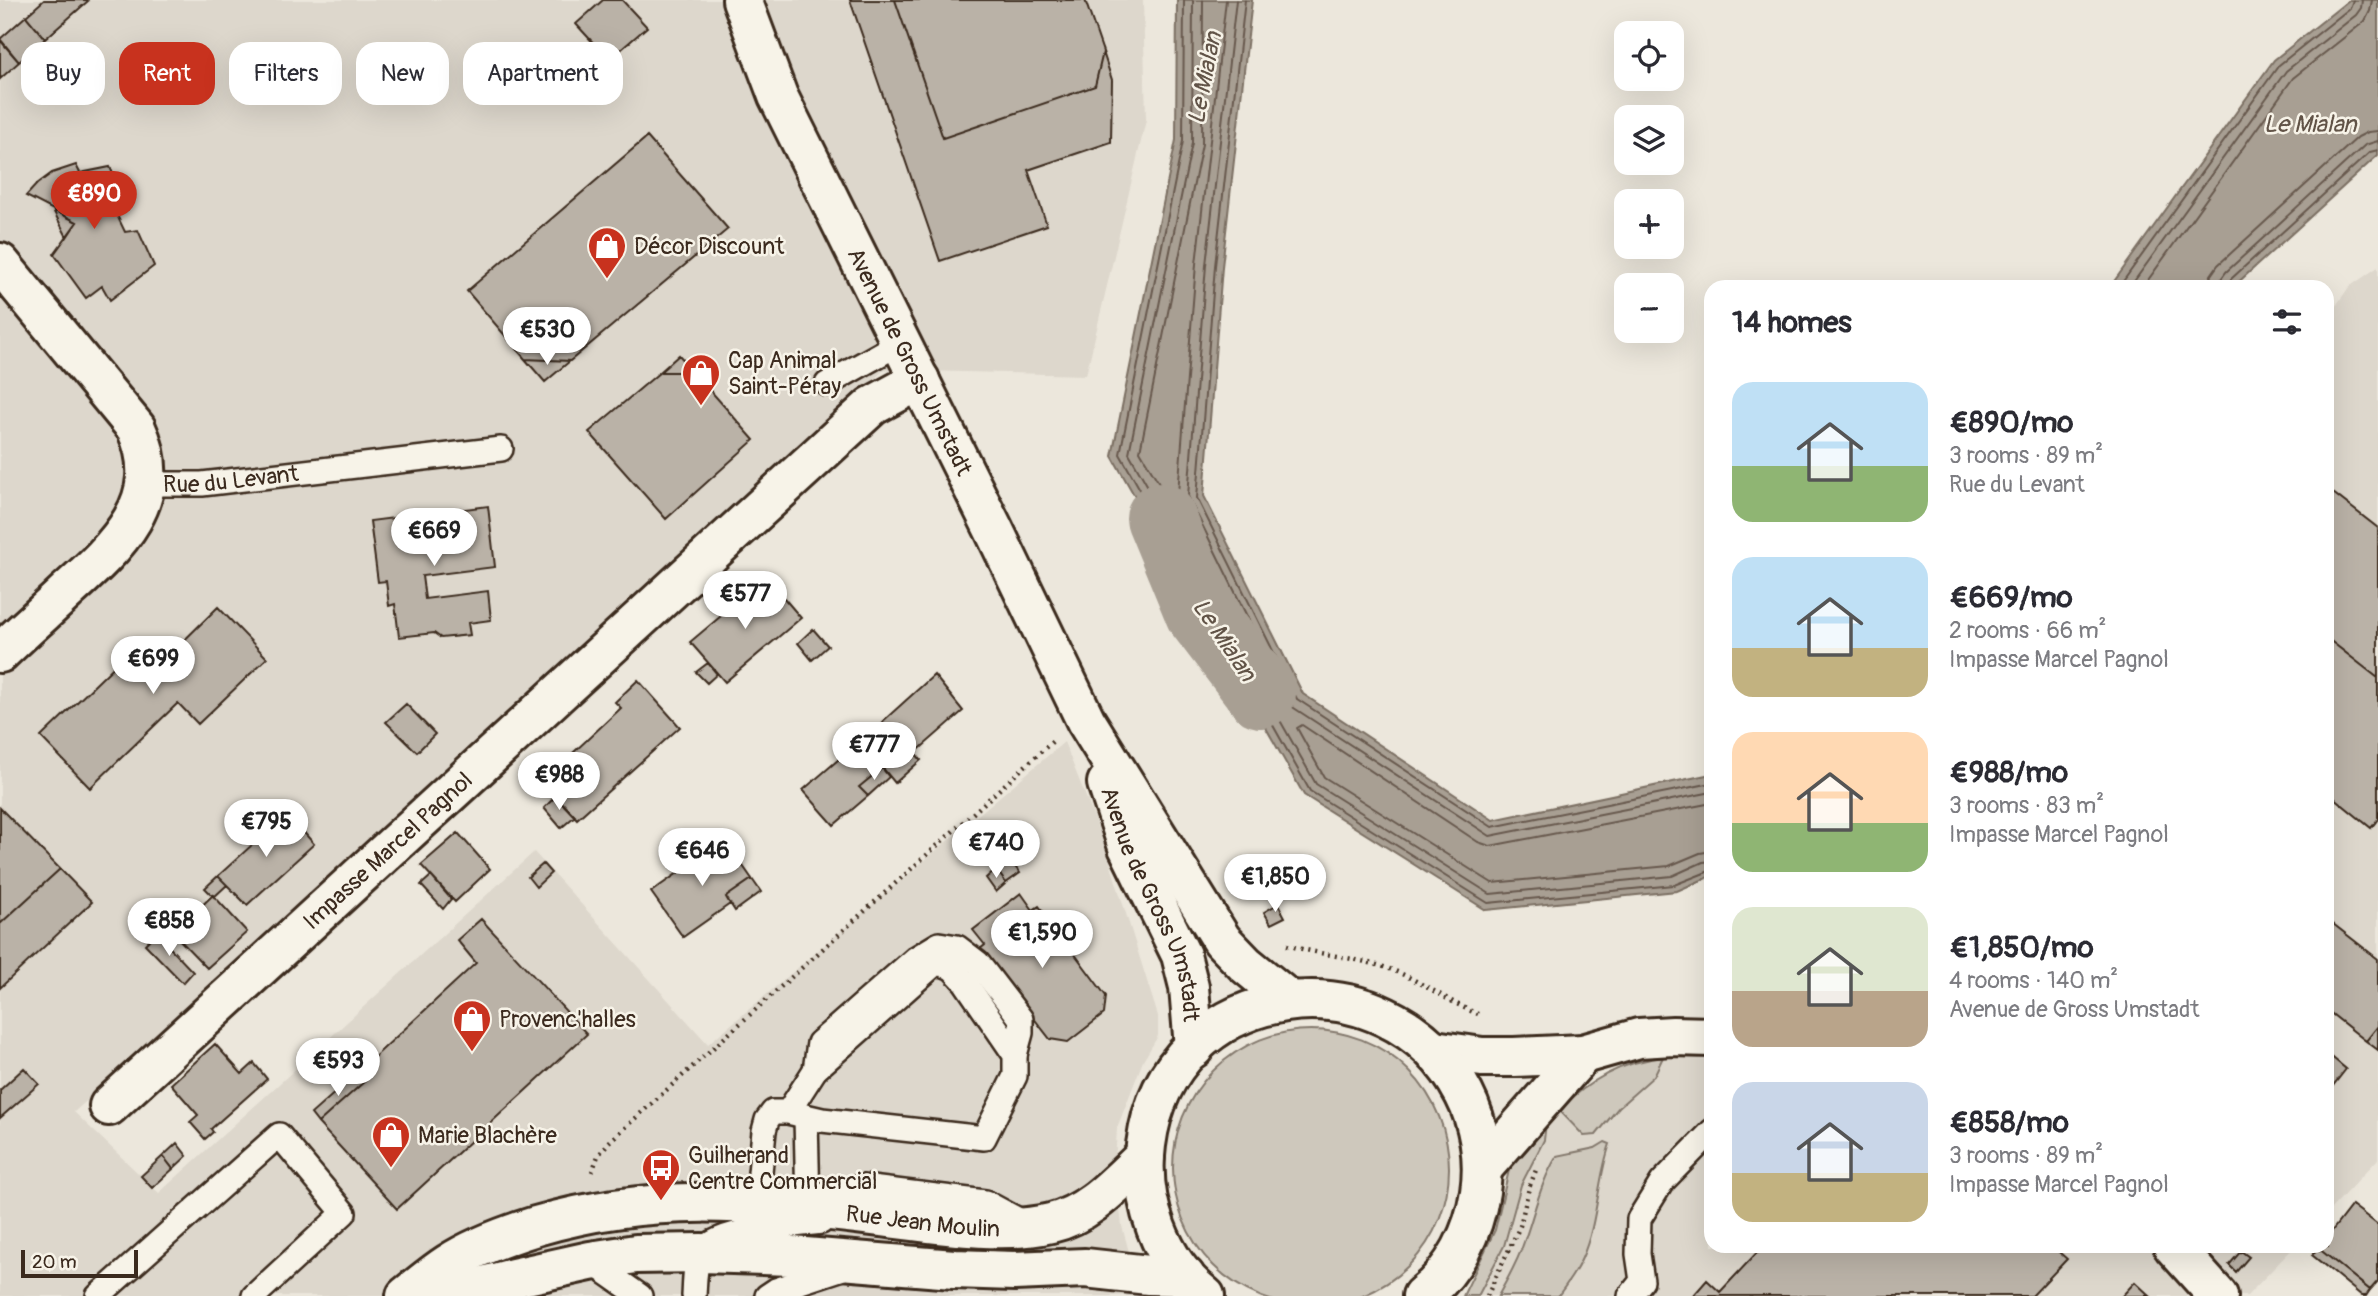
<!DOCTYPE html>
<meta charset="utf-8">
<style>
:root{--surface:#fff;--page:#f2f2f3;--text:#2b2b33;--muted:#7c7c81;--accent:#c8321e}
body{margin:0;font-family:Pangolin,sans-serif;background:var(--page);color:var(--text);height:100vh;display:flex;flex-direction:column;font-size:26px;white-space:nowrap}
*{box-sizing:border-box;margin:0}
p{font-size:23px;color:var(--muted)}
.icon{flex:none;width:38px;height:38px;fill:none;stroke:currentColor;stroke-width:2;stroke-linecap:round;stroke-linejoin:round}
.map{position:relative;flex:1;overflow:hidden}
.details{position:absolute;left:1704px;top:280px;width:630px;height:973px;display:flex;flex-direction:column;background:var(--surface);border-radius:21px;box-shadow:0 7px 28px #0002}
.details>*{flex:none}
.hud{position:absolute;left:21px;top:42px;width:665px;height:63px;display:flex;gap:14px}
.buttons{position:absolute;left:1614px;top:21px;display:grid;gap:14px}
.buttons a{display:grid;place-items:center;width:70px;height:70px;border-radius:14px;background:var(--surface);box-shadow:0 7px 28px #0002;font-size:35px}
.scale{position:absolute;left:21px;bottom:18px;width:117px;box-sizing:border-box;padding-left:7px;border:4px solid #3b2a1e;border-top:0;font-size:19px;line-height:24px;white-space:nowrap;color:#3b2a1e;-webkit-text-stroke:5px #f7f3e8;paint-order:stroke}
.price{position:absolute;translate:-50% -60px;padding:0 16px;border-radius:24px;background:#fff;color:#222;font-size:23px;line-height:46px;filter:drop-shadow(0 2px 4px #0008)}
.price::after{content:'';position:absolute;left:50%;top:42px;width:21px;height:16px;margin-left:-10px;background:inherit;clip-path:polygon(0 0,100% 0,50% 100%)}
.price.current{background:var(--accent);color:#fff}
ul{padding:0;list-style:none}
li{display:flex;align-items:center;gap:21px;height:175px;padding:0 28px}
li span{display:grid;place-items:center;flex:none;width:196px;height:140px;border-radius:21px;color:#555}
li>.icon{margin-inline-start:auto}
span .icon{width:84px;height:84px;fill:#fffc;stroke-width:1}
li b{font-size:30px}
h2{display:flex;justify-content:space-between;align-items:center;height:84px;padding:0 28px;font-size:30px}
.chip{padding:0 24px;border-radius:21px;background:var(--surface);box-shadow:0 7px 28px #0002;font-size:24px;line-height:63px}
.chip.current{background:var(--accent);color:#fff}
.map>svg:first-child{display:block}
</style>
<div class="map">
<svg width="2378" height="1296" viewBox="0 0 2378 1296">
<rect width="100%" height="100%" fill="#ece7dc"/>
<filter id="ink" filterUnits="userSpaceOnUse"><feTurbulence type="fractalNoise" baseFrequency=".0143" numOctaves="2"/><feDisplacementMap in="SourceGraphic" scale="14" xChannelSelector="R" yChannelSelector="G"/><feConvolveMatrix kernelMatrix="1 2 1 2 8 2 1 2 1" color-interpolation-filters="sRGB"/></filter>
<g filter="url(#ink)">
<!-- built -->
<path fill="#ddd7cc" d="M0,0H1143L1146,120L1086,375L884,370L451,777L74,1112L159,1193L534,852L708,1044L1064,742L1102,837L1158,1016V1036L1143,1061L1117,1128L1115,1164L1122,1226L1129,1252L1152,1296H0Z
M2378,267V1159L2328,1212V317L2349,287Z
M1671,1056H1711L1712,1246H2295L2247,1296H1464L1482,1267L1533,1139L1574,1099L1629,1065Z"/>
<!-- green -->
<path fill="#cec8bc" stroke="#84796d" stroke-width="2" d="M1173 1168a138 138 0 1 1 276 0a138 138 0 1 1-276 0Z
M1663,1057L1654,1076L1619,1107L1596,1135L1584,1136L1559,1110C1589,1080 1621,1062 1663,1057Z
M1546,1123L1544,1140L1521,1185L1504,1246L1478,1296H1463L1495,1230L1509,1170L1519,1154Z
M1605,1142L1610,1144C1597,1181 1598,1222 1582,1258C1576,1272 1567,1284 1558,1296H1498C1508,1278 1518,1261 1524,1242C1535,1212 1540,1183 1557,1156L1595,1148Z"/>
<!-- water -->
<path fill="#a89f93" stroke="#7c7064" stroke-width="2" d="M1177,0H1252L1222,267L1204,496L1303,694L1493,820L1711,774V876L1677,891L1486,910L1304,795L1112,456L1176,140Z
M2349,0H2378V155L2233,287H2110L2274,60Z"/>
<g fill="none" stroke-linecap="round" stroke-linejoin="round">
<!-- shore -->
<path stroke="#67594d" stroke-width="2" d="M1184,0L1183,141L1120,454L1310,791L1488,903L1674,885L1712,870
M1193,0L1192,143L1129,453L1316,784L1490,894L1672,876L1703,862L1712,861
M1203,0L1202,144L1140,451L1181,520L1184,516L1179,504L1178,493L1196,264L1226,0
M1236,0L1206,265L1188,496L1289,702L1294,708L1490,836L1712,792
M1245,0L1215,266L1197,498L1297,699L1492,827L1712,783
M2119,287L2279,65L2350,8L2353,0
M2130,287L2286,71L2356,15L2361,8L2362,0
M2143,287L2293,78L2365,21L2370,11L2372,0
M2209,287L2211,275L2218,265L2358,137L2368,132L2378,131
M2220,287L2221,279L2226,272L2365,145L2378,141
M2229,287L2231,279L2370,152L2378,150
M1712,803L1490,846L1478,842L1302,725L1297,728L1324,777L1492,883L1669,866L1700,853L1712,851"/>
<!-- river -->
<path stroke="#a89f93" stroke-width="70" d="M1161,518L1200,613L1261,693"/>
</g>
<!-- building -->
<path fill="#bab2a7" stroke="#3b2a1e" stroke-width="2" d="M44,0H87L88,1L45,39L26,16Z
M603,0H622L647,27L609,60L576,24Z
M850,0H895L943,138L1095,86L1103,52L1112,80L1111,142L1028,170L1047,225L940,261Z
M895,0H1085L1103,52L1095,86L943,138Z
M26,16L45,39L19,62L0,39Z
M0,40L19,62L0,79Z
M647,137L728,229L570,361L525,359L467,291Z
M76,165L80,173L110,167L123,196L113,207L125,232L138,230L154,266L110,300L102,286L86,298L54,254L77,222L26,196L37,184L52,173Z
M53,210L77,222L67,237Z
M679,355L694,372H660Z
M525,359L570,361L545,382Z
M660,372H694L754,440L666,519L589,432Z
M2328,489L2378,528V678L2328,639Z
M488,506L495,567L422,576L425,599L488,591L491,620L468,623L470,635L441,638L434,633L399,637L395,604L389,606L386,581L378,582L370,521Z
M772,584L801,618L725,682L690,642L752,590L757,597Z
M218,607L267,658L198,724L178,703L90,788L41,737L129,652L150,674Z
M813,629L828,646L812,660L798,643Z
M2328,639L2378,678V819L2371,828L2328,793Z
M708,663L717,674L707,683L696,672Z
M934,675L963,711L915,753L921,760L895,783L872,755L895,736L882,722Z
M638,680L680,727L577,819L542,782L621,708L615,702Z
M406,704L435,734L417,752L386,722Z
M860,741L882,768L859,787L868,796L834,825L803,790Z
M882,768L889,777L868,796L859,787Z
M556,796L575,816L561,828L544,808Z
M0,808L60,869L0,924Z
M287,813L314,844L247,905L218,876Z
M458,833L490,869L455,902L421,865Z
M725,840L752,879L726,897L730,904L683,937L651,892Z
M1008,858L1020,873L1006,883L996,869Z
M543,864L551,873L536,887L528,877Z
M60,869L92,902L0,988V924Z
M996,869L1006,883L996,892L986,878Z
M218,876L227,885L214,897L205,888Z
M431,876L451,899L443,909L421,885Z
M752,879L761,892L735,911L726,897Z
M1021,893L1033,910L1039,906L1106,996L1104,1014L1068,1042L1050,1039L980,949L985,945L973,930Z
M213,895L247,932L207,968L173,933Z
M1278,904L1285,917L1271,924L1264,912Z
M481,919L587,1034L397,1209L318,1123L365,1081L357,1073L476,963L457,940Z
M2328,920L2378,959V1026L2366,1041L2328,1011Z
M156,933L193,972L183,983L145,944Z
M2378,1026V1050L2366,1041Z
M215,1044L242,1074L254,1063L267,1079L211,1129L213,1132L205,1139L190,1122L198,1115L171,1084Z
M2328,1054L2346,1069L2328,1092Z
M24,1068L39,1084L0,1118V1090Z
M357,1073L365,1081L318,1123L311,1114Z
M177,1143L187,1156L173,1169L163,1156Z
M163,1156L173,1169L152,1188L141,1176Z
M2352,1205L2378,1225V1281L2370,1290L2318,1248L2319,1246H2328V1236Z
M1763,1246H1934L1941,1252L1947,1246H2052L2067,1259L2032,1296H1693L1707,1280L1720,1292Z
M2318,1248L2370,1290L2366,1296H2362L2312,1255Z
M2241,1251L2249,1257L2236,1272L2229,1265Z
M2135,1282L2150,1296H2122Z"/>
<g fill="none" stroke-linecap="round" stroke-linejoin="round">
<defs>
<g id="service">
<path d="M827,384L900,343"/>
<path id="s1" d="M147,484H202L501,449"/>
<path d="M815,1070L819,1043L916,958L939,944L957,947L978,963L1021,1019V1033L1015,1055"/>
<path d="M806,1117L808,1208"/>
<path d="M806,1198L862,1187L871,1188L985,1202L1024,1223"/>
<path d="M757,1204L764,1131L767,1120L773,1112H788L822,1120L984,1138L1015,1076V1055L965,982L952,968L937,962L815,1070L788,1112"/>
<path d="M590,1261L640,1296"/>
<path d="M98,1296L279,1135L344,1213L254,1296"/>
<path d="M694,1296C695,1282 694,1265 701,1253C716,1228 793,1226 821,1222"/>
<path d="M767,1296L776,1290L843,1268"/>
<path d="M1630,1296L1642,1281L1638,1254L1639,1219L1662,1182L1712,1131"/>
</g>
<g id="minor">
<path d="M0,263L136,428C169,499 116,547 67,591C45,612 22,632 0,653"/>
<path d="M1434,1050L1482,1057H1514L1583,1054L1639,1038L1673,1036L1712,1037"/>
<path id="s2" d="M109,1106L872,406L920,380"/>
<path d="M1482,1169L1583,1054"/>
<path d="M2173,1246L2218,1296"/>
<path id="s3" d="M406,1296C420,1285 434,1273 448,1264C474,1247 507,1235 536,1226C650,1192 756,1201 872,1216C926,1222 998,1236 1051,1223C1090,1214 1117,1182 1145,1156"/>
<path d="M446,1296L513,1278L590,1261L636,1254L701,1253L792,1256L954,1269L1014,1271L1085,1268L1149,1275L1185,1276"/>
</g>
<g id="primary">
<path id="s4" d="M742,0L778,96L993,528L1086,721L1222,940L1245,964L1289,1000"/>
<path id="s5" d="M1107,783L1128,847L1181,955L1189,987L1194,1048"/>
<path d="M1205,1296C1160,1261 1139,1200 1146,1145C1167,978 1388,948 1464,1094C1479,1123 1485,1159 1480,1192C1474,1231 1455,1271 1422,1296"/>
</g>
</defs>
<!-- service casing -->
<use href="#service" stroke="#3b2a1e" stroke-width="28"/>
<!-- minor casing -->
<use href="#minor" stroke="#3b2a1e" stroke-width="44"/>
<!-- primary casing -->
<use href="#primary" stroke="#3b2a1e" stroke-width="44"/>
<!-- path -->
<path stroke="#3b2a1e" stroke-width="4.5" stroke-dasharray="2 5" stroke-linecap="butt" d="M1287,945C1320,955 1354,957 1387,968C1419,979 1446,1001 1478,1014
M592,1172L598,1156L609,1142L1054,740
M1487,1296L1520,1226L1529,1188L1536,1170"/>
<!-- service -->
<use href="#service" stroke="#f7f3e8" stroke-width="23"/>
<!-- minor -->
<use href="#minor" stroke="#f7f3e8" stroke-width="38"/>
<!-- primary -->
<use href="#primary" stroke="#f7f3e8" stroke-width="38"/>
</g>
</g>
<!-- icons -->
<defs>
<symbol id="shop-pin" viewBox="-11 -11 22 30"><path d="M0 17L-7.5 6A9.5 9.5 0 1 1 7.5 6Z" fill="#c8321e" stroke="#f7f3e8"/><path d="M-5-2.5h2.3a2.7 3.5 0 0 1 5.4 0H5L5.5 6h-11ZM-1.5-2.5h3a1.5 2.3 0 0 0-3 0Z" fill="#fff"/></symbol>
<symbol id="bus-pin" viewBox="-11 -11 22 30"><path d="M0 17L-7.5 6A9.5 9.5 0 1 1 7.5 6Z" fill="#c8321e" stroke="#f7f3e8"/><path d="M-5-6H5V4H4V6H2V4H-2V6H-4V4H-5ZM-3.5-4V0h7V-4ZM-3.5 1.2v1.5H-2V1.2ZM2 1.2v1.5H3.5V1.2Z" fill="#fff"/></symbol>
</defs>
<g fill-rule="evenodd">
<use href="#shop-pin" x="585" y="224" width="44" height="60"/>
<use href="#shop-pin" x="679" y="351" width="44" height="60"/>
<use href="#shop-pin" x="450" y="997" width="44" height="60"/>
<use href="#shop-pin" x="369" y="1113" width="44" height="60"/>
<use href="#bus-pin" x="639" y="1146" width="44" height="60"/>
</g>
<g text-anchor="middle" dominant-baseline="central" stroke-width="5" stroke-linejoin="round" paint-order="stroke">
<!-- poi labels -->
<g font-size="23" fill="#3b2a1e" stroke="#f7f3e8" text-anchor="start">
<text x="634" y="246">Décor Discount</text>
<text x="728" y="360">Cap Animal<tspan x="728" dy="26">Saint-Péray</tspan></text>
<text x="499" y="1019">Provenc'halles</text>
<text x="418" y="1135">Marie Blachère</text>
<text x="688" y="1155">Guilherand<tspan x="688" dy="26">Centre Commercial</tspan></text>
</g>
<!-- street labels -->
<g font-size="23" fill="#3b2a1e" stroke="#f7f3e8">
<text stroke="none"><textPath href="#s4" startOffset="399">Avenue de Gross Umstadt</textPath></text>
<text stroke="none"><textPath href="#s1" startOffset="84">Rue du Levant</textPath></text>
<text stroke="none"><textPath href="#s2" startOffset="378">Impasse Marcel Pagnol</textPath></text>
<text stroke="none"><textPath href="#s5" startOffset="130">Avenue de Gross Umstadt</textPath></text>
<text stroke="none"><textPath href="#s3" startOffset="539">Rue Jean Moulin</textPath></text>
</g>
<!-- water labels -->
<g font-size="24" font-style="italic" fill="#615347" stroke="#f7f3e8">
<text transform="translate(1205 78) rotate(-79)">Le Mialan</text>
<text x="2310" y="124">Le Mialan</text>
<text transform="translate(1224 640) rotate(56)">Le Mialan</text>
</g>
</g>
</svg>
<div class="buttons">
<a><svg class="icon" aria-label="locate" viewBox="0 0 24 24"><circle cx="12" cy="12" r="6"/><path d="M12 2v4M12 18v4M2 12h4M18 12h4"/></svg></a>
<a><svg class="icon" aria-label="layers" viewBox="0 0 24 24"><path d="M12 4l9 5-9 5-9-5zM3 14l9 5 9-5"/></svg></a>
<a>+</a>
<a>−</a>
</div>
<div class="scale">20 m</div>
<b class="price current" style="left:94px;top:231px">€890</b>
<b class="price" style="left:547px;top:367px">€530</b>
<b class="price" style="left:434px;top:568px">€669</b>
<b class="price" style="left:745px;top:631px">€577</b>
<b class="price" style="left:153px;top:696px">€699</b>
<b class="price" style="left:874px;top:782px">€777</b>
<b class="price" style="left:559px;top:812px">€988</b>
<b class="price" style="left:266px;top:859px">€795</b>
<b class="price" style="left:996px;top:880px">€740</b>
<b class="price" style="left:702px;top:888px">€646</b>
<b class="price" style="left:1275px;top:914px">€1,850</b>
<b class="price" style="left:169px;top:958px">€858</b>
<b class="price" style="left:1042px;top:970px">€1,590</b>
<b class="price" style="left:338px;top:1098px">€593</b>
<div class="hud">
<a class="chip">Buy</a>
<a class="chip current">Rent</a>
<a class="chip">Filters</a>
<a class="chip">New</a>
<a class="chip">Apartment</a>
</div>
<section class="details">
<h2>14 homes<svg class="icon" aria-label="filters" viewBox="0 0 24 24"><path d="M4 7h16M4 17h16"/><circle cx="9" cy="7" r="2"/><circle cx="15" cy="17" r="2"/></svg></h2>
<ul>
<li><span style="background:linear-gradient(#bfe0f5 60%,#8fb573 0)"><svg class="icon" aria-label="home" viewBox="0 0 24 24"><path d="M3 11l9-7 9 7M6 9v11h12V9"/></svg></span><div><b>€890/mo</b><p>3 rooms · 89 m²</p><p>Rue du Levant</p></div></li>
<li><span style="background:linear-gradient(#bfe0f5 65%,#c2b280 0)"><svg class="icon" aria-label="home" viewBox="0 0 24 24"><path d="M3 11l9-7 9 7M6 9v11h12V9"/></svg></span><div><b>€669/mo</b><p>2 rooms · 66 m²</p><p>Impasse Marcel Pagnol</p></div></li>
<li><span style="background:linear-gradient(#ffd9b3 65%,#8fb573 0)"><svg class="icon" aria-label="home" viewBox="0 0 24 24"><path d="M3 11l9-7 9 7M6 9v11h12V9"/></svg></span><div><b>€988/mo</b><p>3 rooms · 83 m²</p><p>Impasse Marcel Pagnol</p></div></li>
<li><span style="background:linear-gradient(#dfe7d0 60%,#b9a48a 0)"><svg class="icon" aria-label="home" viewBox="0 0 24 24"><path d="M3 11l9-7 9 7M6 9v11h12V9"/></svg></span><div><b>€1,850/mo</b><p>4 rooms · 140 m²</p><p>Avenue de Gross Umstadt</p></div></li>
<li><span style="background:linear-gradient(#c9d6e8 65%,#c2b280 0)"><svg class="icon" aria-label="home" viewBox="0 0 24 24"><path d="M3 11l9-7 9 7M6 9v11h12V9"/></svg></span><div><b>€858/mo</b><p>3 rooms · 89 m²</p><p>Impasse Marcel Pagnol</p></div></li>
</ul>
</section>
</div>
